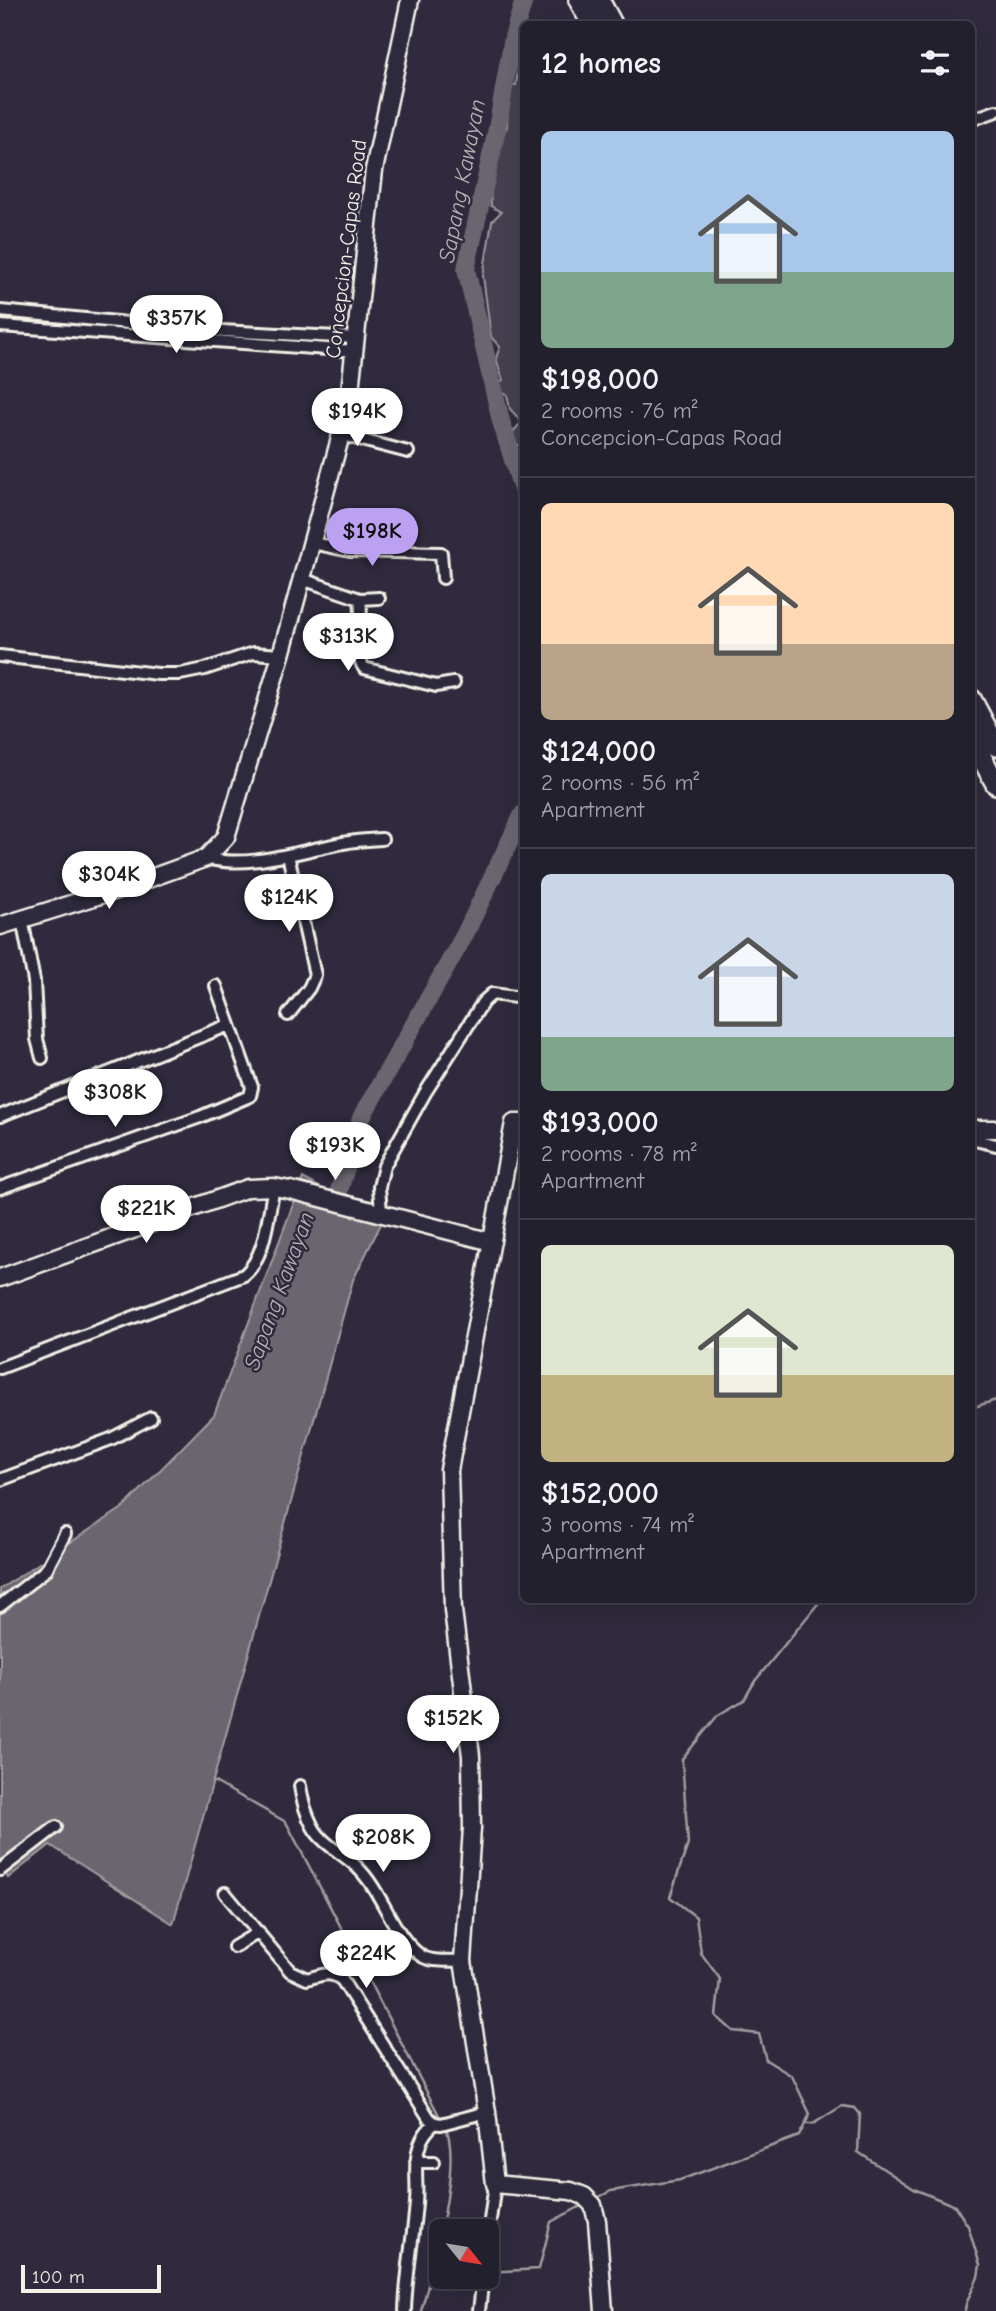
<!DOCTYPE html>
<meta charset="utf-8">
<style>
:root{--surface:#23202e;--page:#2f2d3a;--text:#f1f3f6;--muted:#a3a3aa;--line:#403e4a;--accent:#bca0f2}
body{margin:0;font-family:"Comic Neue",sans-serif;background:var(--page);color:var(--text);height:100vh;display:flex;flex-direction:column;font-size:26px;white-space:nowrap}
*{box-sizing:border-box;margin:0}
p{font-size:23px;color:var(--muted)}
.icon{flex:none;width:38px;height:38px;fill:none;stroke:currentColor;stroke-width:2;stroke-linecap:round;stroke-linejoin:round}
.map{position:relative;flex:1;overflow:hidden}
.panel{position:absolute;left:520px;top:21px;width:455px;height:1582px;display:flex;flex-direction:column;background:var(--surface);border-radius:10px;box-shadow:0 7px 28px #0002,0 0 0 2px var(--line)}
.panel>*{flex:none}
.needle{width:46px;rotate:120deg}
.buttons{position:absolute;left:429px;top:2219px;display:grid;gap:14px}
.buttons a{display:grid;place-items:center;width:70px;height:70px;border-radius:10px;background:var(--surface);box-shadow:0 7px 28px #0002,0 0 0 2px var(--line);font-size:35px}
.scale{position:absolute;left:21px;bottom:18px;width:140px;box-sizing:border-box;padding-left:7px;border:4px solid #f4f1e8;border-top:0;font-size:19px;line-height:24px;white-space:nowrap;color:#f4f1e8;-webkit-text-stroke:5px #2f2a3d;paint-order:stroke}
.price{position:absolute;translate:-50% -60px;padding:0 16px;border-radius:24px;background:#fff;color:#222;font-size:23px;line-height:46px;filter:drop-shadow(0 2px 4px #0008)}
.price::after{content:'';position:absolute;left:50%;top:42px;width:21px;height:16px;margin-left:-10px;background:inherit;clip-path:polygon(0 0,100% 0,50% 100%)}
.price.current{background:var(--accent);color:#111}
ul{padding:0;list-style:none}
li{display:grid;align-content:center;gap:14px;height:371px;padding:0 21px}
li+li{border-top:2px solid var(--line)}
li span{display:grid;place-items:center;height:217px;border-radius:10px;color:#555}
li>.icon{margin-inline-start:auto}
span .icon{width:126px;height:126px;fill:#fffc;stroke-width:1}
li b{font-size:30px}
h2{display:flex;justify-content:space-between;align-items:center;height:84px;padding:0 21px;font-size:30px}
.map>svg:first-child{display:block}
</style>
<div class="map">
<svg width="996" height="2311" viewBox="0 0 996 2311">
<rect width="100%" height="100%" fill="#2f2a3d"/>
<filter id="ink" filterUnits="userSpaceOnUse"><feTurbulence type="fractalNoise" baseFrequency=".0143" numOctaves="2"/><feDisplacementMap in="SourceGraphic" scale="14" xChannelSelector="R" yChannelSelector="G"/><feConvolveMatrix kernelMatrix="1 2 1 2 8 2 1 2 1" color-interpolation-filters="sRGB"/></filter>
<g filter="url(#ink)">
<!-- green -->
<path fill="#454050" stroke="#9c989c" stroke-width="2" d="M523,37V448L511,440L509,436L522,422L510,409L507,394L498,392L496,384L503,380L496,358L500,347L491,337L483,276L492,221L501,212L491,206L490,183L495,170L492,167L493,162L497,161L500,155L496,146L507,127L509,85H516Z"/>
<!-- water -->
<path fill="#6a6670" stroke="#a19ea0" stroke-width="2" d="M303,1178L382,1222L353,1280L173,1924L50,1845L8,1878L0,1865V1589L124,1507L214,1415Z"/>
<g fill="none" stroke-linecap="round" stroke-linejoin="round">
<!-- stream -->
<path stroke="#a19ea0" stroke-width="2.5" d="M971,1408L996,1400
M213,1781L286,1822L442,2121
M807,2124H813L842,2106L855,2108L860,2114L858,2152L914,2189L955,2206L968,2226L980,2265L978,2277L966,2304L965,2311
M595,2199L611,2191L680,2180L799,2136L810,2114L792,2076L766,2060L759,2034L733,2031L716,2016L720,1979L701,1953L696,1917L670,1897L688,1844L682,1759L718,1715L744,1700L755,1681L821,1600
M486,2272L539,2269L551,2222L583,2205
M430,2278L441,2277
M421,2311C432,2272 463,2160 445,2126"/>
<!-- river -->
<path stroke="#6a6670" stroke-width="18" d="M523,492L501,421L466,269L497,129L513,37L524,0
M331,1217L361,1118L464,936L523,814"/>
<defs>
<path id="street" d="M971,120L996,111
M0,311L203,330L356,338
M0,326L355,351
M342,435L408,452
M313,543L350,551L441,553L443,578
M302,579L360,599C364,618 353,653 364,668L436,686L454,683
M360,599L379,598
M0,656L158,674H180L205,669L253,653L281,655
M288,855L315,975L309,988L288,1015
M206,858C251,870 304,849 349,842C360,840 371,840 382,839
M22,919L34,981L37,1039L42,1058
M0,1116L229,1025
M971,1139L996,1145
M0,1188L200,1117L250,1096L252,1087L216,986
M381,1212L379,1187L384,1166L425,1093L483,1002L492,994L523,998
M0,1368L244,1275C266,1257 268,1214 274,1187
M0,1480L111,1439L151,1418
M0,1606L46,1570L65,1534
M300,1786C302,1800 306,1814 313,1827C322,1844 344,1854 357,1867C383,1892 391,1933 420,1955C431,1963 450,1960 463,1961
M0,1870L56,1827
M225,1893L290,1971L307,1979C321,1975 330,1970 342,1980L429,2118L435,2123L441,2124L487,2112
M234,1947L259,1932
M416,2162H434
M486,2249L495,2184
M405,2311C406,2275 413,2240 416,2203C418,2183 413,2164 420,2144C423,2135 428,2129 435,2123
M479,2311L483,2277"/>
<path id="secondary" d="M0,926L126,887L206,858L226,837L281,655L348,409L374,170L410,0
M523,1123H514L449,1470L453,1610L471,1756L472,1828L463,1961L487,2112L495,2184L571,2191L584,2196L593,2205L597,2221L604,2311
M971,1129H996
M0,1278L248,1188L274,1187L290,1190L492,1242"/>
<path id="highway" d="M579,0L592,24
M599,0L612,24
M971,699L996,746
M971,738L996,784"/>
</defs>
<!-- street casing -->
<use href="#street" stroke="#f4f1e8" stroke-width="16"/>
<!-- secondary casing -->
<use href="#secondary" stroke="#f4f1e8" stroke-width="21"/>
<!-- highway casing -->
<use href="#highway" stroke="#f4f1e8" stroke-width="24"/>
<!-- street -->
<use href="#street" stroke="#2f2a3d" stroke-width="10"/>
<!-- secondary -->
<use href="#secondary" stroke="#2f2a3d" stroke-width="16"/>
<!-- highway -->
<use href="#highway" stroke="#2f2a3d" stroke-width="19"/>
</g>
</g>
<g text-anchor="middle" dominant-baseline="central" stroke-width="5" stroke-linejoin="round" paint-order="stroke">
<!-- street labels -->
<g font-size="21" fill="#f4f1e8" stroke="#2f2a3d">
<text transform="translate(346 249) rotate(-83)">Concepcion-Capas Road</text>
</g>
<!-- water labels -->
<g font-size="23" font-style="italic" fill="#b6b2b2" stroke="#2f2a3d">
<text transform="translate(462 181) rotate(-79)">Sapang Kawayan</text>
<text transform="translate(279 1291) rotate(-70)">Sapang Kawayan</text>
</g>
</g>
</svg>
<div class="buttons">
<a><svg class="needle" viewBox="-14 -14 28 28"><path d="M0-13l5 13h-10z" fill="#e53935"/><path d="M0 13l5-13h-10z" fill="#a3a3aa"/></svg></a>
</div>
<div class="scale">100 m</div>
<b class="price" style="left:176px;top:355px">$357K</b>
<b class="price" style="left:357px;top:448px">$194K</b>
<b class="price current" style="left:372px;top:568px">$198K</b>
<b class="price" style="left:348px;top:673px">$313K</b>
<b class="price" style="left:109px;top:911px">$304K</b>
<b class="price" style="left:289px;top:934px">$124K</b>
<b class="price" style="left:115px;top:1129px">$308K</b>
<b class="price" style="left:335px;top:1182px">$193K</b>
<b class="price" style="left:146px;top:1245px">$221K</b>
<b class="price" style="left:453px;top:1755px">$152K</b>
<b class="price" style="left:383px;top:1874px">$208K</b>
<b class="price" style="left:366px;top:1990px">$224K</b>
<section class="panel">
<h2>12 homes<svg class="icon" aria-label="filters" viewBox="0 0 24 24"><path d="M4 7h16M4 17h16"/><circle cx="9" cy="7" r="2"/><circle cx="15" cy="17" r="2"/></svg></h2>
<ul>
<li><span style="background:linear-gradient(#a9c7e8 65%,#7fa58c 0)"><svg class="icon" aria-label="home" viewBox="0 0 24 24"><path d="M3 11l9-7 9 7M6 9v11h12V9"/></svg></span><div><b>$198,000</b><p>2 rooms · 76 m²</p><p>Concepcion-Capas Road</p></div></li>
<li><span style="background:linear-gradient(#ffd9b3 65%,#b9a48a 0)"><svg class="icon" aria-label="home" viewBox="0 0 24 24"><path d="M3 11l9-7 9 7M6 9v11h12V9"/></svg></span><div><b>$124,000</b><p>2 rooms · 56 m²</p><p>Apartment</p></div></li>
<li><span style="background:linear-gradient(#c9d6e8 75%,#7fa58c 0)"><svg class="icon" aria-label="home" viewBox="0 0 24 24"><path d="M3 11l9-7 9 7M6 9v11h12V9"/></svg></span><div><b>$193,000</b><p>2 rooms · 78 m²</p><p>Apartment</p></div></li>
<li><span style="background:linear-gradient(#dfe7d0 60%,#c2b280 0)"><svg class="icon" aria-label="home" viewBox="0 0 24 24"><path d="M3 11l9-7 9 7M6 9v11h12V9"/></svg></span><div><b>$152,000</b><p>3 rooms · 74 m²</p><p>Apartment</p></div></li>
</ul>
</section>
</div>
